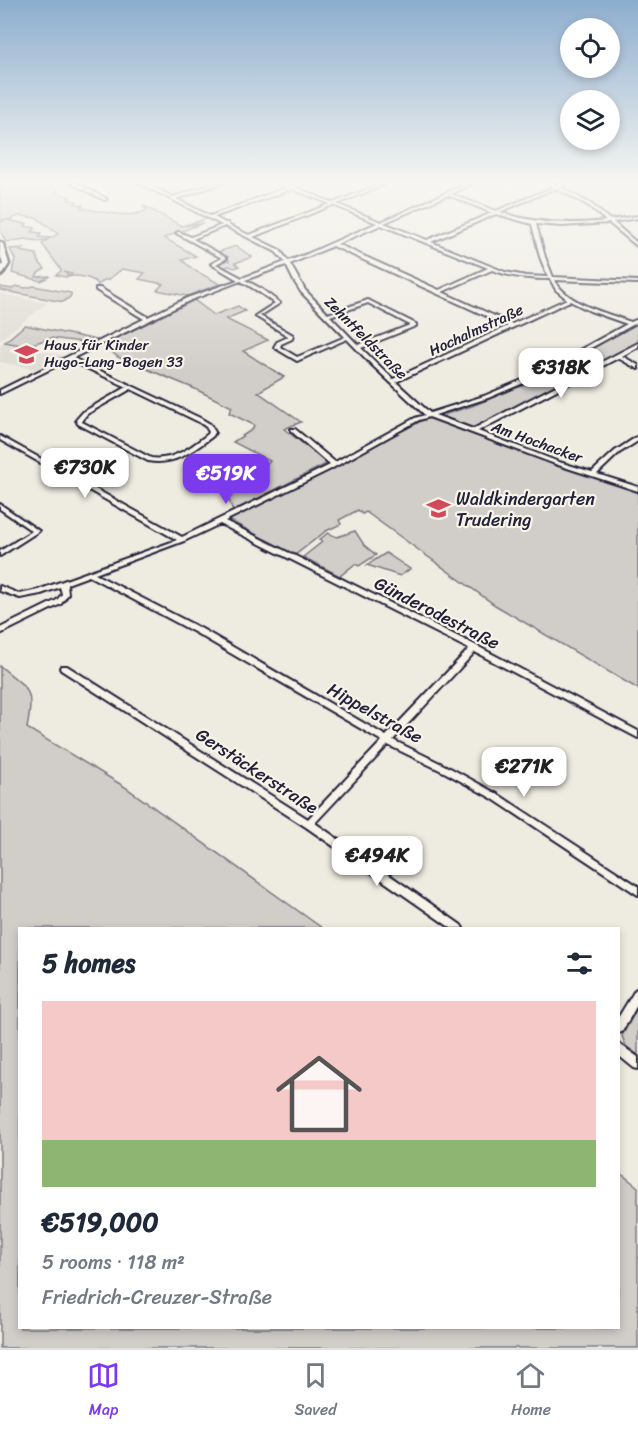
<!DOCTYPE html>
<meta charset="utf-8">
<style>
:root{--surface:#fff;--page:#f2f2f3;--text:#1f2937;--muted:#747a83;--line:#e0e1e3;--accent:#7c3aed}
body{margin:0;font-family:Sriracha,sans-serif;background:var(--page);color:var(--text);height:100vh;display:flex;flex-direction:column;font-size:22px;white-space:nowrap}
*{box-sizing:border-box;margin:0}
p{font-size:20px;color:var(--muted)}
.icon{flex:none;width:33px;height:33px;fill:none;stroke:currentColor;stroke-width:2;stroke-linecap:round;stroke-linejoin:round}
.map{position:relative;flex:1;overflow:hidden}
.details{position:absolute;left:18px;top:927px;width:602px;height:402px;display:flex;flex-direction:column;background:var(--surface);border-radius:0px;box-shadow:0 3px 9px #0003}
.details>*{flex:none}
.tools{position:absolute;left:560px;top:18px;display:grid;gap:12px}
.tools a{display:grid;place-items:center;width:60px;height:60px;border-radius:50%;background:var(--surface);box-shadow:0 3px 9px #0003;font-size:30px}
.price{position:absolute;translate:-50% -51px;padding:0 14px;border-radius:12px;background:#fff;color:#222;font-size:20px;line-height:39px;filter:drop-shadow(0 2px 3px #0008)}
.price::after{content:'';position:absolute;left:50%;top:36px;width:18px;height:14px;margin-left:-9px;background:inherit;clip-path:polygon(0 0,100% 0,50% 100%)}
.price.current{background:var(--accent);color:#fff}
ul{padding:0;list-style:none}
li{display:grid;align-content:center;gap:12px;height:318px;padding:0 24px}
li+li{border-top:2px solid var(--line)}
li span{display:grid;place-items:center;height:186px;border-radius:0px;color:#555}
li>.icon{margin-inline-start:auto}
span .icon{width:108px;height:108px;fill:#fffc;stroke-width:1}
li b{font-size:26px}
h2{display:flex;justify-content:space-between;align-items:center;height:72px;padding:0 24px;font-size:26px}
.tab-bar{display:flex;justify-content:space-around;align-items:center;height:84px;border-top:2px solid var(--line);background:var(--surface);font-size:16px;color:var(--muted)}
.tab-bar a{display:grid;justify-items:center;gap:3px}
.tab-bar .current{color:var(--accent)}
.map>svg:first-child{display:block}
</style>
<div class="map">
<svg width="638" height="1348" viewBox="0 0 638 1348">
<rect width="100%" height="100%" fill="#eeebe1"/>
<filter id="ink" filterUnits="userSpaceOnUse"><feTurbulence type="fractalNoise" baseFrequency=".0167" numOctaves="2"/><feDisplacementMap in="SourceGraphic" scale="12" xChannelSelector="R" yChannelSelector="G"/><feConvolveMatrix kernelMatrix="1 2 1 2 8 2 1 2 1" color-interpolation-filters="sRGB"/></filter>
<g filter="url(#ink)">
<!-- built -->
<path fill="#dfdcd4" d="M0,294L47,303L0,340Z
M3,343L39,350L64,356L35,369L0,362V345Z"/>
<!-- green -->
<path fill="#d1cdc9" stroke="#7a7882" stroke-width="1.5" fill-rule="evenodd" d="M0,183H54L52,186L58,190L56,192L71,197L68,200L77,201L75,204L83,205L81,208C102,211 129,220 147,210L143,207L144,206L182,226L206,219L185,226L203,223L164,238L196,256L182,260L194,270L220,284L187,296L157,290L163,284L139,279L145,273L122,269L108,280H104L98,285C95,278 76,274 68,277L72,274L64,272L68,275L66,277L56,275L61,271L60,268L42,244L49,239L39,241L25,239L6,242L0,230V222L6,220L0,219ZM19,216L37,218L58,234L51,238L39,237L41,233L32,232L35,228L25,226L27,224L7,220Z
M236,246L252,257L235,263L239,266L235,268L229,266L221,268L215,264L224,260L230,261L218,252Z
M24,248L20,251L36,254L39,262L45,269L38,273L36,277L50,276L41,281L12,273L15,259L10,249Z
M16,286L25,288L34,286L71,293V296L63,302L0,290V287L12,289Z
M194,300L214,315L238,306L245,311L226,319L268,340L243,351L284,377L258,392L301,422L284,429L328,463L233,511L226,492L270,461L233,442L253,429L254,425L229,413L232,407L193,388L118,357L103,345Z
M638,323V344L473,429L445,417L446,414L472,406L524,385Z
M25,325L97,340L89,343L51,338L26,346L5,342Z
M427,418L556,465L638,491V689L495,605L366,512L362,514L358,510L339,520L341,524L326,531L295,555L229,520Z
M355,531L364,545L376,555L359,566L355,564L340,576L303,557L322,542L319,540L328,533L337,537Z
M386,553L410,569L400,576L367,565Z
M0,666C29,690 35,689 27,728L125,787L322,928H20V1328H618V1171L638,1187V1348H0Z
M638,1007V1055L626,1046L622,1036Z"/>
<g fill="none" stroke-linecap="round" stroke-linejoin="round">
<defs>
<path id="minor" d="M71,183H77L107,199L104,200Z
M139,183H145L173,197L215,183H222L176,199L210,216L288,187L279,183H285L292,186L300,183H306L295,187L333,203L383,183H389L337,204L381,222L468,183H474L451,194L496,211L554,187L548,183H553L557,185L561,183H567L560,187L591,204L610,220L638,216V218L613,222L638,244V247L609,223L562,226L536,224L545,257L553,277L638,281V283L554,280C569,305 604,312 631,322L638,319V322L538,377L488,398L435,415L473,429L638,343V347L622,356L638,365V369L618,358L478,431L559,462L592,472L615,451L638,436V441L619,453L597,474L638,487V491L555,464L429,417L419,420L329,470L225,521L477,646L638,731V738L475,652L393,740L452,769L499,795L638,886V895L493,799L446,773L388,745L315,823L461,925L463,928H451L306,827L61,670L60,668L61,666H67L308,819L382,741L196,633L89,576L67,584L68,594L61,604L0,634V628L57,600L62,594L60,587L41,594L20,598L0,591V586L20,594L38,590L177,540L0,440V436L182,537L330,465L291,431V429H295L335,462L415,418L425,415L372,365L347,339L297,361L275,348L274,347L277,342L288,337V336L255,316L275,303L256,290L241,281L191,300L73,358L200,418L210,424L215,432L213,436C193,451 174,466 148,461L78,424L76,420L83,412L127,387L69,360L0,394V390L144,319L96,290V288H100L148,317L187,298L238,280L211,264L222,258L176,233L179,232L191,237L222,225ZM556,188L589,206L606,221C569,225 535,224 500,212ZM292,189L330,204L249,235L228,225V223H225L214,217ZM448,195L492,213L427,240L384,223ZM333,205L377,223L307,254L288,261L280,250L253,237ZM496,214L532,224L540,257L548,277L526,276L505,272L431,242ZM381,225L488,268L439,290L337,244ZM225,226L276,252L285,262L242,278L216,264L227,258L193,239ZM333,246L508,326L393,379L361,348L416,326V324L368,300L328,314L305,290L290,264ZM286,265L294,281L301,292L345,337L297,357L280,347L281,344L292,339L293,335L260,316L280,303L260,288L245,280ZM492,270C511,277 530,279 550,279L556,290L567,299L512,324L442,292ZM570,301L590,311L627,324L534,375L484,396L430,413L396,382ZM368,303L410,325L358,345L330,316ZM131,389L199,422L206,427L209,432L208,434C191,447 174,461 151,458L82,422V420L87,414ZM220,524L469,649L386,736L202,629L95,574L184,541Z
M0,504L39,531L0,556V551L32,531L0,509Z
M638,988V1003L622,1032L618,1033V1018L635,990Z
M618,1043L638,1057V1069L634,1068L618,1055Z"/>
<path id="major" d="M0,242L3,244L9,264L2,275L0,276V269L3,264L0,254Z"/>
</defs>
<!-- minor casing -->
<use href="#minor" stroke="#22223b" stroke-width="4"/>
<!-- major casing -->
<use href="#major" stroke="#22223b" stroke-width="5"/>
<!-- minor -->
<use href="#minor" fill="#f7f3e8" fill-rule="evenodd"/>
<!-- major -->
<use href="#major" fill="#f7f3e8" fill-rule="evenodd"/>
</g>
</g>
<!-- sky -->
<linearGradient id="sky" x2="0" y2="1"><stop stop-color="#8dadce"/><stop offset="0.49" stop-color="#f7f6f2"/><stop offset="1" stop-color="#f7f6f2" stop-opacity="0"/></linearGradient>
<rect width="638" height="372" fill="url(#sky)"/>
<!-- icons -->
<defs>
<symbol id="school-bare" viewBox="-9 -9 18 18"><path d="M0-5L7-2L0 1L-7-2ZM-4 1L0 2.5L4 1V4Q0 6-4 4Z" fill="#d1495b" stroke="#f7f3e8" stroke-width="2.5" paint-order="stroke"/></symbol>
</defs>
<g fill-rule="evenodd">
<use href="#school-bare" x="10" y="338" width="33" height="33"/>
<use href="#school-bare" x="422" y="492" width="33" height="33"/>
</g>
<g text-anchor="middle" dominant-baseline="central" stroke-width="4.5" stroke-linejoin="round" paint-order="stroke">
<!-- far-street labels -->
<g font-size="15" fill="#22223b" stroke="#f7f3e8">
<text transform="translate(476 330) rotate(-25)">Hochalmstraße</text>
<text transform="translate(366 338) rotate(45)">Zehntfeldstraße</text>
<text transform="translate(537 442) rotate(20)">Am Hochacker</text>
</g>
<!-- far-poi labels -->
<g font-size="15" fill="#22223b" stroke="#f7f3e8" text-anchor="start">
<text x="44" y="345">Haus für Kinder<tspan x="44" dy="17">Hugo-Lang-Bogen 33</tspan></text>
</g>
<!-- poi labels -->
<g font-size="18" fill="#22223b" stroke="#f7f3e8" text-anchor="start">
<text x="456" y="499">Waldkindergarten<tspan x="456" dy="21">Trudering</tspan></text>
</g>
<!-- street labels -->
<g font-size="18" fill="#22223b" stroke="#f7f3e8">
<text transform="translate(437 613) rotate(27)">Günderodestraße</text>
<text transform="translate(375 713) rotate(29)">Hippelstraße</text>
<text transform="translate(257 771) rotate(33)">Gerstäckerstraße</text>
</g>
</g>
</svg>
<div class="tools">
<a><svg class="icon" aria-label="locate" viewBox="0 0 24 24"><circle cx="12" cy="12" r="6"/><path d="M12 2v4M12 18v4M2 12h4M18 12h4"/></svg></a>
<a><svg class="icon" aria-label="layers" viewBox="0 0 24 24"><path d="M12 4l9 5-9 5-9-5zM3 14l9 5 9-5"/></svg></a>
</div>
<b class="price" style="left:561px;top:399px">€318K</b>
<b class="price" style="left:85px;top:499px">€730K</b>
<b class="price current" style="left:226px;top:505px">€519K</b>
<b class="price" style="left:524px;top:798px">€271K</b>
<b class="price" style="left:377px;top:887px">€494K</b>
<section class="details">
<h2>5 homes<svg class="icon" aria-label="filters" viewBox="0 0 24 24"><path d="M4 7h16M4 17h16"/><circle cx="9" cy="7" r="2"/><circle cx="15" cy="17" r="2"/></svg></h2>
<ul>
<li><span style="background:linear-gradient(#f6c9c9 75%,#8fb573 0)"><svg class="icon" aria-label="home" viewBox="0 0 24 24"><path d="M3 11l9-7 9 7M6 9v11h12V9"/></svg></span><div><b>€519,000</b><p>5 rooms · 118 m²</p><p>Friedrich-Creuzer-Straße</p></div></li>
</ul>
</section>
</div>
<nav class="tab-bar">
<a class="current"><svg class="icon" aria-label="map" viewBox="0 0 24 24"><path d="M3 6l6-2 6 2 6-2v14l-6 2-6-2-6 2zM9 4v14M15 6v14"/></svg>Map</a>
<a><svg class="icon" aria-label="saved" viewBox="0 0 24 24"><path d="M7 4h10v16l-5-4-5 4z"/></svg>Saved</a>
<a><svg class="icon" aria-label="home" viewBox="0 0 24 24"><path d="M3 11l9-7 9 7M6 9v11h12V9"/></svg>Home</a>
</nav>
